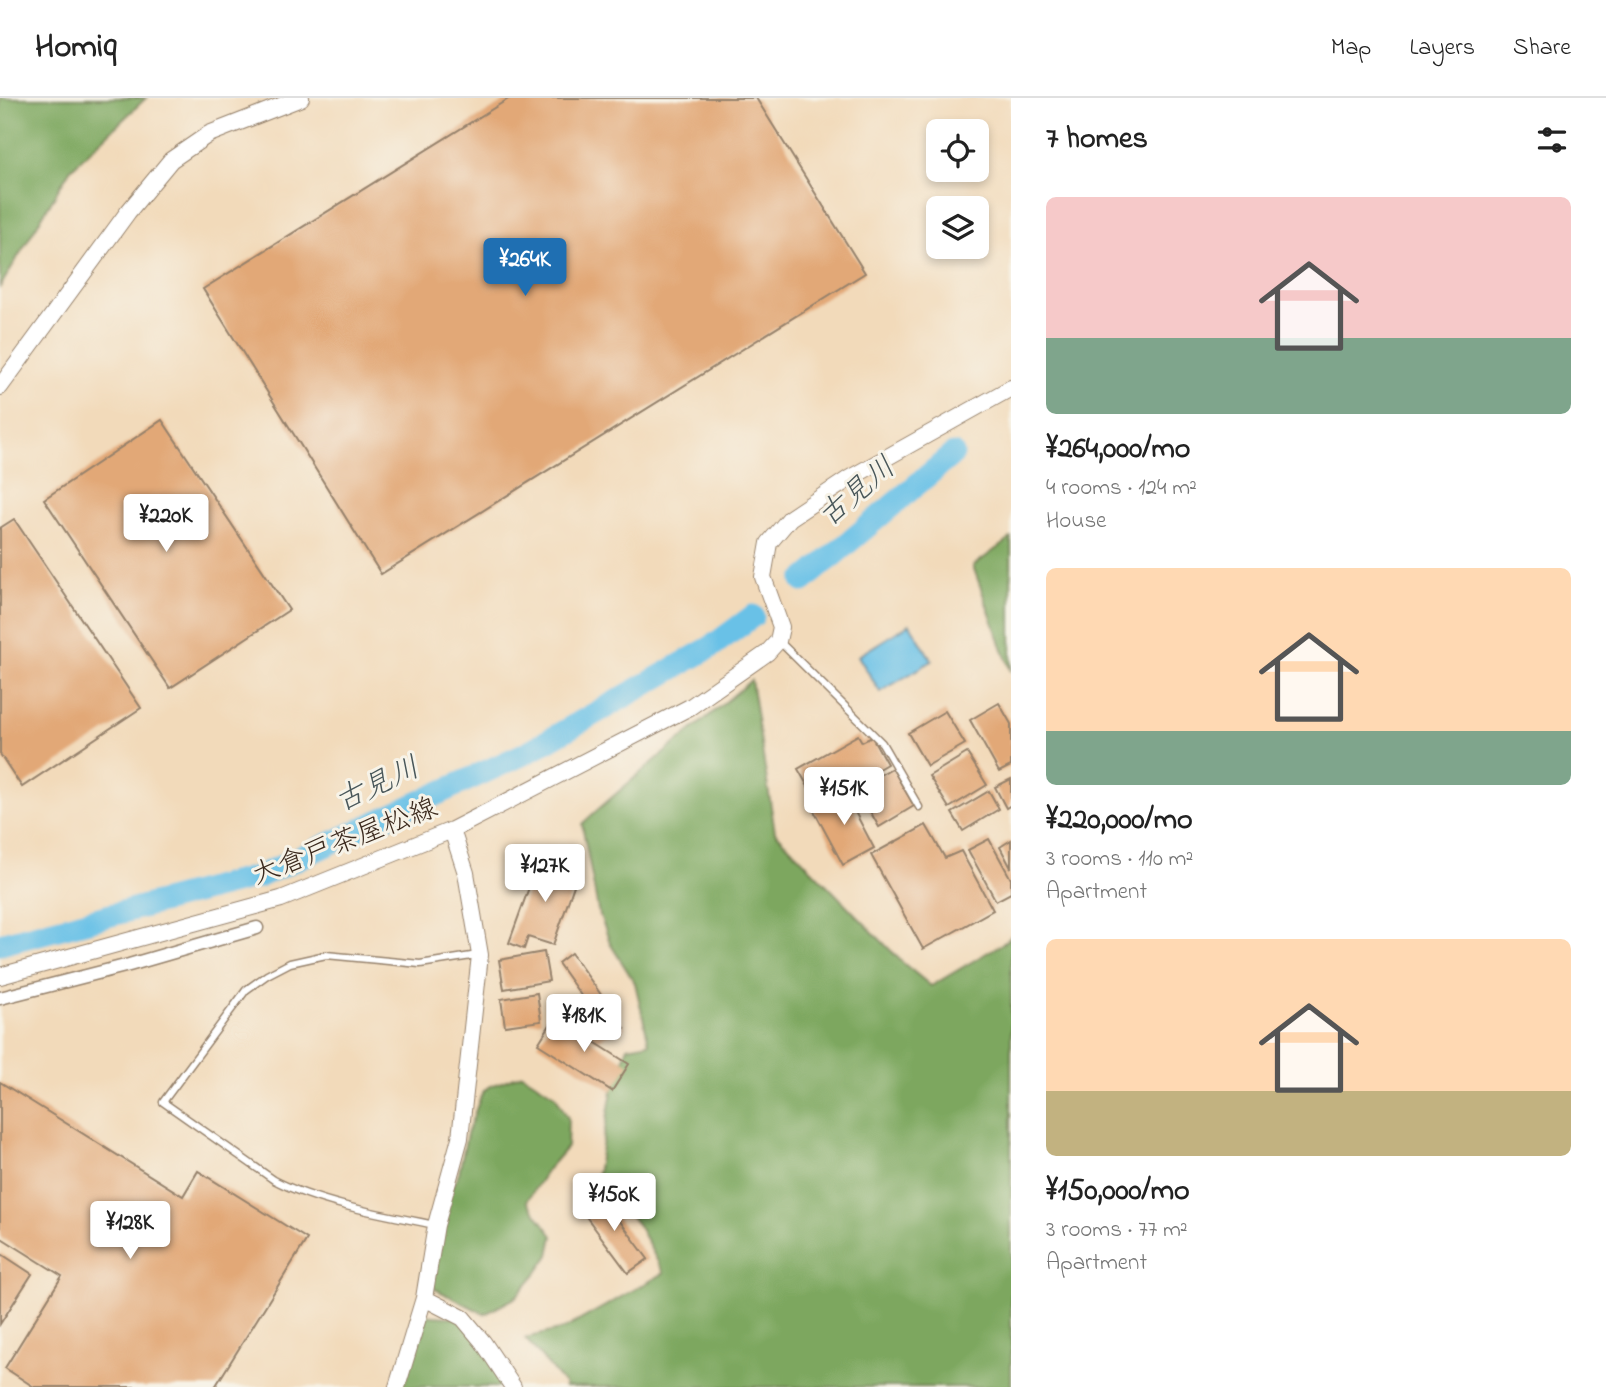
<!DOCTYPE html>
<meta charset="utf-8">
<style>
:root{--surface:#fff;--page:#f2f2f2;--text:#222;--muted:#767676;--line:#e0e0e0;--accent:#1f6fb2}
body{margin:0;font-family:"Indie Flower","Klee One",sans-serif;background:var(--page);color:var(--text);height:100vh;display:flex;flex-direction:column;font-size:26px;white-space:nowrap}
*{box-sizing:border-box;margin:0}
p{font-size:23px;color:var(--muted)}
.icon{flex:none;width:38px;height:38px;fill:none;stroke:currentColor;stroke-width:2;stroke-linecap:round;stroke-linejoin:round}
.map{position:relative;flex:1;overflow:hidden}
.details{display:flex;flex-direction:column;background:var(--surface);width:595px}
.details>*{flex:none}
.buttons{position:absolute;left:926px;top:21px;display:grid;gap:14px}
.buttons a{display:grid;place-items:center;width:63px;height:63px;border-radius:10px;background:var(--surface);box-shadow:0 4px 10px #0003;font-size:35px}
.price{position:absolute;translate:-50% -60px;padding:0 16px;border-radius:7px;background:#fff;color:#222;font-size:23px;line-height:46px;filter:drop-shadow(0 2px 4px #0008)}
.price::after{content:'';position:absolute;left:50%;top:42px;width:21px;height:16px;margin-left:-10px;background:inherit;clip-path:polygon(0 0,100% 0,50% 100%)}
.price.selected{background:var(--accent);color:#fff}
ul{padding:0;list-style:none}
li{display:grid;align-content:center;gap:14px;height:371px;padding:0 35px}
li span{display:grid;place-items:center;height:217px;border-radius:10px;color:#555}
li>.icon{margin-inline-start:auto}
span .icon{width:126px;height:126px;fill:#fffc;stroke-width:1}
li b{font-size:30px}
h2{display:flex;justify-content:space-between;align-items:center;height:84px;padding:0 35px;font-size:30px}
header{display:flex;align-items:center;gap:42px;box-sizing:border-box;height:98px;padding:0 35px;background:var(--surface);border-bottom:2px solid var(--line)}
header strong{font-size:33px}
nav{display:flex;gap:38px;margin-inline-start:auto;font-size:24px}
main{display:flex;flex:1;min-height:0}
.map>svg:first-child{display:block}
</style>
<header>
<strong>Homiq</strong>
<nav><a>Map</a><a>Layers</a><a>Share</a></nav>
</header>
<main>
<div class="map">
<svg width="1011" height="1289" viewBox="0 0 1011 1289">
<rect width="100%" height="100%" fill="#f7f3e8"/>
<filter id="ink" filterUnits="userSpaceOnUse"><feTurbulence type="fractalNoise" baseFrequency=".0143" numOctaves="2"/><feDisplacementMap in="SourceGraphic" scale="14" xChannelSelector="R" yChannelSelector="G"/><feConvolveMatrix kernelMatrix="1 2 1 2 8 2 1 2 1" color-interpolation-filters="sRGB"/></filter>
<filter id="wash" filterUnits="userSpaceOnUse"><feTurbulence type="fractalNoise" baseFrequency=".00686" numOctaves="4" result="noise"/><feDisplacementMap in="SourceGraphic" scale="28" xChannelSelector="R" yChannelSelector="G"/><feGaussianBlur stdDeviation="1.57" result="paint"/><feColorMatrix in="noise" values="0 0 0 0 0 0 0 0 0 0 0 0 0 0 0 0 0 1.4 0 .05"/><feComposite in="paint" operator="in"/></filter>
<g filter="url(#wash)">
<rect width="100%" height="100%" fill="#f2daba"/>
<!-- forest -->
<path fill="#7da75f" stroke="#5c683e" stroke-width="2" d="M0,0H146L70,72L0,189Z
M1011,440V574L973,468Z
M751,582L775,734L903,865L931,888L1005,844L1011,838V1289H564L565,1287L525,1240L564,1231L664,1175L638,1127L597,1076L612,993L628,949L649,945L635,885L611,847L598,812L582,726C636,676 695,631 751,582Z
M522,976L555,997L568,1020L567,1049L547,1072L527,1103L553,1138L549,1157L536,1176L515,1200L485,1216L421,1184L432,1125L459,1075L467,1036L482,995L488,989Z
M419,1217L463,1220L513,1289H397Z"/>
<!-- water -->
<path fill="#69c1e7" stroke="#527682" stroke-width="2" d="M910,526L932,563L880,594L858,558Z"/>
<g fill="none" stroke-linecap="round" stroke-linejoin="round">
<!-- river -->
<path stroke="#69c1e7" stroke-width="23" d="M803,483L953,356
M0,846L260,778L526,655L711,549L753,518"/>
</g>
<g id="blocks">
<!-- building -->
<path fill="#e2a877" d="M510,0H756L865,175L381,476L203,191Z
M162,322L289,512L170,590L44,401Z
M14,421L141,610L22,689L0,656V430Z
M999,605L1011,626V668L999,674L970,622Z
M945,613L965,646L927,668L908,635Z
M858,637L862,644L872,639L887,666L818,706L798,671Z
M967,655L987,687L949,710L929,678Z
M892,670L914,708L879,729L857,690Z
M1011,681V707L1006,710L995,689Z
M849,691L860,710L854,712L874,750L843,767L813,711Z
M989,693L999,711L963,733L952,715Z
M926,727L945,760L961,753L993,812L923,851L871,757Z
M989,741L1011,781V795L996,803L968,752Z
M1011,742V770L1000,749Z
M540,759L579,773L553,847L528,839L524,851L509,845Z
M544,854L549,883L504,891L499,862Z
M571,855L625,930L596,942L561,914L582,899L558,865Z
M537,895L541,923L505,928L501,901Z
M555,919L629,966L612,993L538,946Z
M0,984L183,1098L198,1073L307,1141L215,1289H34L5,1270L62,1178L0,1139Z
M599,1095L648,1161L628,1175L579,1109Z
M0,1155L32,1176L0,1226Z"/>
</g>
</g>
<g filter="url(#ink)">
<use href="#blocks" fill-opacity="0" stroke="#96826c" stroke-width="2"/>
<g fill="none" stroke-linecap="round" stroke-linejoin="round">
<defs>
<path id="lane" d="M780,544L882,645L919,709
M436,1127C385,1117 320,1106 274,1082L163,1004L246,892L267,877L290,865L326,857L420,866L478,857"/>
<path id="street" d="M0,900L129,867L257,830"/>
<path id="secondary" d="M0,289L128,114L171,62L209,36L301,0
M0,878L281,801L452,732L690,609L767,555L778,543L781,529L763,479L769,445L790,420L850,380L1011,290
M424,1200L463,1220L483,1244L513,1289
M397,1289L424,1200L436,1127L460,1040L480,857L466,775L452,732"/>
</defs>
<!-- lane casing -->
<use href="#lane" stroke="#96826c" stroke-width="9"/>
<!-- street casing -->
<use href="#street" stroke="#96826c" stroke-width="15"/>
<!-- secondary casing -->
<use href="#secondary" stroke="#96826c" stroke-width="18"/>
<!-- lane -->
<use href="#lane" stroke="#fff" stroke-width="6"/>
<!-- street -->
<use href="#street" stroke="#fff" stroke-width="12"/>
<!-- secondary -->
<use href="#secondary" stroke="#fff" stroke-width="16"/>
</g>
</g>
<g text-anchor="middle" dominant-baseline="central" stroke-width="6" stroke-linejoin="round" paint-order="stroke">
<!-- street labels -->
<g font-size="28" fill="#3b2a1e" stroke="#f7f3e8">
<text transform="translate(345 745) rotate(-21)">大倉戸茶屋松線</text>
</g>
<!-- water labels -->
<g font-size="30" font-style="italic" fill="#49575a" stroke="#f7f3e8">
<text transform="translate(858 395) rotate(-40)">古見川</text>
<text transform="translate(378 688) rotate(-25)">古見川</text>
</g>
</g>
</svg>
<div class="buttons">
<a><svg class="icon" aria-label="locate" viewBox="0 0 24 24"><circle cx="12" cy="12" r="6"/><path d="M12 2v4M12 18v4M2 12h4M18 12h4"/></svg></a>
<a><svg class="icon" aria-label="layers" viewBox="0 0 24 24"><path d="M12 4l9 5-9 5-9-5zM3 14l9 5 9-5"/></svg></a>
</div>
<b class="price selected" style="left:525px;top:200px">¥264K</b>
<b class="price" style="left:166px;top:456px">¥220K</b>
<b class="price" style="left:844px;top:729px">¥151K</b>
<b class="price" style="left:545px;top:806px">¥127K</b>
<b class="price" style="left:584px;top:956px">¥181K</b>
<b class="price" style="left:614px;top:1135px">¥150K</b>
<b class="price" style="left:130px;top:1163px">¥128K</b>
</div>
<section class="details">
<h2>7 homes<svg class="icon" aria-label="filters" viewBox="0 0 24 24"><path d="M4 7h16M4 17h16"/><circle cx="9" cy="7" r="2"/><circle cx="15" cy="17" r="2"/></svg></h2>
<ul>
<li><span style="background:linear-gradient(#f6c9c9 65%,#7fa58c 0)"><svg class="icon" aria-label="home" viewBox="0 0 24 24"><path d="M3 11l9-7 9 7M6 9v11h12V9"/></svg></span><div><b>¥264,000/mo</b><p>4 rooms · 124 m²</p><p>House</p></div></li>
<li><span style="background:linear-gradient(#ffd9b3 75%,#7fa58c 0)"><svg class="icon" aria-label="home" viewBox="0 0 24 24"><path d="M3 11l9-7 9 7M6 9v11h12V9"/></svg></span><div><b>¥220,000/mo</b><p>3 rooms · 110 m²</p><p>Apartment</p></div></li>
<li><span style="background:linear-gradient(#ffd9b3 70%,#c2b280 0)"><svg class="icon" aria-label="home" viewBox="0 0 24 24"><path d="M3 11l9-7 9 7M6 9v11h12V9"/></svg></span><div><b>¥150,000/mo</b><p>3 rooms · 77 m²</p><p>Apartment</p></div></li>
</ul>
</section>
</main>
